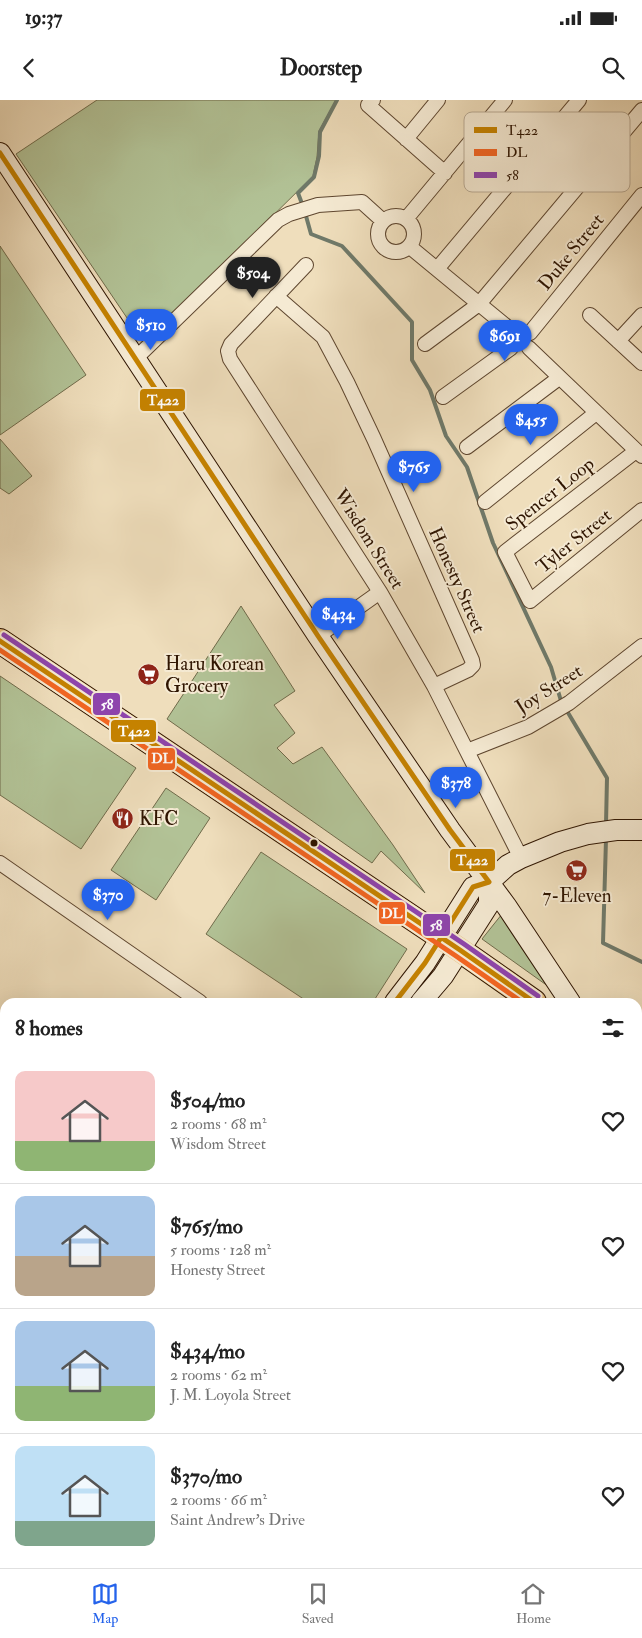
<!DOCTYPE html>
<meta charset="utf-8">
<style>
:root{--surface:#fff;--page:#f2f2f2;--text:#222;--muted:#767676;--line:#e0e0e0;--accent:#2563eb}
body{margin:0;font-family:"IM FELL Double Pica",serif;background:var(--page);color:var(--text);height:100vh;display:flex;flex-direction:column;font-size:19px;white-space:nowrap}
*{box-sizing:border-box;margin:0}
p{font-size:16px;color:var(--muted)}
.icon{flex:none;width:28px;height:28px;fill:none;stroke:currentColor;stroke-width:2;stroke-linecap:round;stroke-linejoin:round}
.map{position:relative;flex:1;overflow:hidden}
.side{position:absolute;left:0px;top:898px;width:642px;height:571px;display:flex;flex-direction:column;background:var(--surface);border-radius:15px 15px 0 0;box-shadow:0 5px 20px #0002}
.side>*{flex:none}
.price{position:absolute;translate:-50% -42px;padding:0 11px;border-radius:18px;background:var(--accent);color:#fff;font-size:16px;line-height:32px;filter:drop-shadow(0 1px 2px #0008)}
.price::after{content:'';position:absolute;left:50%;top:30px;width:15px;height:11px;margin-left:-8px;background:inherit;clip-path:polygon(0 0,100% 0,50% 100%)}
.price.on{background:#222;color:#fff}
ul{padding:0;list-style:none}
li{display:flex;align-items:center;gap:15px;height:125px;padding:0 15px}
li+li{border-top:1px solid var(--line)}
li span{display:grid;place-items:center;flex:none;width:140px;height:100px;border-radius:10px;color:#555}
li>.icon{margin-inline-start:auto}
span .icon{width:60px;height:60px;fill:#fffc;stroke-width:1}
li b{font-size:21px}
h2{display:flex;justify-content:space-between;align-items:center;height:60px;padding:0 15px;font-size:21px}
.status{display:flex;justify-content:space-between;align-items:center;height:35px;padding:0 25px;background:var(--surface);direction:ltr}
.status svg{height:14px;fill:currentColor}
header{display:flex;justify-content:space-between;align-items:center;height:65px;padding:0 15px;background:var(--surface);font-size:22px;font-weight:800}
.dock{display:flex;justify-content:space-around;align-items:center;height:70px;border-top:1px solid var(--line);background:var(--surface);font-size:14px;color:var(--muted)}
.dock a{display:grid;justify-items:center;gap:2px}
.dock .on{color:var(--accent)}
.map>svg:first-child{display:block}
</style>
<div class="status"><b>19:37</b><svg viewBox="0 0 49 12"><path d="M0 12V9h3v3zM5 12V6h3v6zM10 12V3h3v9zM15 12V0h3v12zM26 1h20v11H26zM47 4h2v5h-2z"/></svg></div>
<header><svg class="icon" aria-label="back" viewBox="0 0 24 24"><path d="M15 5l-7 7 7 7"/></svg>Doorstep<svg class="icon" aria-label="search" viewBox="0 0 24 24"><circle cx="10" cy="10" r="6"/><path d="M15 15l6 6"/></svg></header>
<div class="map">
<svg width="642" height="1468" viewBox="0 0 642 1468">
<rect width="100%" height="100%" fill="#efdebc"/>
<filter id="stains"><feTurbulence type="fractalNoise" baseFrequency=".004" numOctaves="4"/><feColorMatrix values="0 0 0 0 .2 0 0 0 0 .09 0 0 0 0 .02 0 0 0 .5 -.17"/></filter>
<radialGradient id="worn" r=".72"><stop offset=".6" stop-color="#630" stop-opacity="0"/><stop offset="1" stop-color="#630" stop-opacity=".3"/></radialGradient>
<!-- green -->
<path fill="#b2c296" stroke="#706b4b" d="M97,0H336L319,31L317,57L313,76L144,243L16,54Z
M0,146L86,275L0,335Z
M0,339L32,376L9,394L0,388Z
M241,506L295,591L274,605L295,633L277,648L293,664L322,647L393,745L425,793L381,751L372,763L167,619Z
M0,576L136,668L81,749L0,695Z
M166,688L210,718L156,800L111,770Z
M261,752L407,849L373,902H308L206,834Z
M502,814L552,889L482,839Z
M638,1128L642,1134V1291L638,1284Z
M5,1233V1416L0,1415V1235Z
M193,1464H627L630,1468H208Z"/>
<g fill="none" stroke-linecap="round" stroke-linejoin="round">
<!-- stream -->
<path stroke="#6f7969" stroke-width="4" d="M301,101L298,93L314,77L319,56L320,32L337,0
M306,116L311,134L342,146L412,222V260L430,290L446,336L467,367L493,443L551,567L561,601L607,678L606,724
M606,739L603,843L642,862"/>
<!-- river -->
<path stroke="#9abcaf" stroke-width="24" d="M0,1415L5,1416
M193,1464L208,1468"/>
<defs>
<path id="minor" d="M373,0L368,5L445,73
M406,39L438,0
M378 134a18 18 0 1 1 36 0a18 18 0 1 1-36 0Z
M406,119L505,0
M410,147L512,231
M306,165L231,244L228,251L230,259L380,492L434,586L521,758
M437,169L579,0
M276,196L323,237L347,282L374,339L472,560L473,565L468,570L434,586
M590,215L642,263
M530,233L642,95
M618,241L642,215
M425,244L479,204L642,10
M529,248L642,356
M135,259L278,120L289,114L318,105L362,102L383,121
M443,297L511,248
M467,347L559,278
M636,351L505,452L530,501L642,410
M485,402L596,313
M318,536L380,492
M467,651L528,627L569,603L642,546
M0,763L200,902
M0,1022L5,1024
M638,1316L642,1322"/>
<path id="secondary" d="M0,53L318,536L450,730L507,807L570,902
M395,902L425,863L473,787L489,782L508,765L521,758L560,742L588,734L616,730H642
M421,902L443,876L489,804V782
M0,1205L5,1203
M0,1227L5,1225"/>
<path id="trunk" d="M0,541L460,850L534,902
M638,1021L642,1027"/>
</defs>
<!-- minor casing -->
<use href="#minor" stroke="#5e462f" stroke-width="16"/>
<!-- secondary casing -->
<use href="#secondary" stroke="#2e1400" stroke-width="22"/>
<!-- trunk casing -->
<use href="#trunk" stroke="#2e1400" stroke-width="26"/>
<!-- minor -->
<use href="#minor" stroke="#f5ead3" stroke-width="14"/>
<!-- secondary -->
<use href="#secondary" stroke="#f5ead3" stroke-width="20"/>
<!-- trunk -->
<use href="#trunk" stroke="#e8bf7e" stroke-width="24"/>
<defs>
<path id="bus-1" d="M0,53L318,536L450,730L489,782L473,787L425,863L395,902
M0,541L460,850L534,902"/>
<path id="bus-2" d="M0,550L456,856L522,902"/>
<path id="bus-3" d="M4,535L464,844L538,896"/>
</defs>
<!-- bus-1 casing -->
<use href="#bus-1" stroke="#f5ead3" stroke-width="9"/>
<!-- bus-2 casing -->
<use href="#bus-2" stroke="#f5ead3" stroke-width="9"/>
<!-- bus-3 casing -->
<use href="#bus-3" stroke="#f5ead3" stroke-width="9"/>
<!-- bus-1 -->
<use href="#bus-1" stroke="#c58200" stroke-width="5"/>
<!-- bus-2 -->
<use href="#bus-2" stroke="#f26522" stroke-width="5"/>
<!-- bus-3 -->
<use href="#bus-3" stroke="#8e44ad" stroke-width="5"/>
</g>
<!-- icons -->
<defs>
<symbol id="supermarket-disc" viewBox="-11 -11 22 22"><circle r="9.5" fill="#8f2418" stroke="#f5ead3"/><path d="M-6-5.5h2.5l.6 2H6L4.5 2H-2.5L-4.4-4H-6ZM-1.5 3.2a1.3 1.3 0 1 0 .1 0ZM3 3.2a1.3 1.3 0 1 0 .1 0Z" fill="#fff"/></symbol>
<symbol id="restaurant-disc" viewBox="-11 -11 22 22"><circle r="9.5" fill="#8f2418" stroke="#f5ead3"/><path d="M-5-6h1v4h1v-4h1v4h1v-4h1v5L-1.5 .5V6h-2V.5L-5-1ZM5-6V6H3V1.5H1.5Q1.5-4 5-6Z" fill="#fff"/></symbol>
</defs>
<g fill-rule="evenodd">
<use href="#supermarket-disc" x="136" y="562" width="25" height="25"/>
<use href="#restaurant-disc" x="110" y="706" width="25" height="25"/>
<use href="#supermarket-disc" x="564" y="758" width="25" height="25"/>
</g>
<!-- markers -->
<circle fill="#2e1400" stroke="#f5ead3" stroke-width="2" cx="314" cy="743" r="4.5"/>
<g text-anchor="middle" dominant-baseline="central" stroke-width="4" stroke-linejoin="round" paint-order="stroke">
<!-- street labels -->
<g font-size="19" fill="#2e1400" stroke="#f5ead3">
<text transform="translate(571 152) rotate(-51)">Duke Street</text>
<text transform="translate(550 394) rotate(-38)">Spencer Loop</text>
<text transform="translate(369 439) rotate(58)">Wisdom Street</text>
<text transform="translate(574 441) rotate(-39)">Tyler Street</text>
<text transform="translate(457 480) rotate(66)">Honesty Street</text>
<text transform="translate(549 589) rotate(-32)">Joy Street</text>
</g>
<!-- poi labels -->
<g font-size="19" fill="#2e1400" stroke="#f5ead3" text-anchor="start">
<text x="165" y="564">Haru Korean<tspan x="165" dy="22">Grocery</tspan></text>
<text x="139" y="719">KFC</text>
<text x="577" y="796" text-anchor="middle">7-Eleven</text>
</g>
</g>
<!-- legend -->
<rect x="464" y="12" width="166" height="80" rx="8" fill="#f5ead3" stroke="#b9aa94" stroke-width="1"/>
<rect x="474" y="27" width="23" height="6" fill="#c58200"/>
<rect x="474" y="49" width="23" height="7" fill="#f26522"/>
<rect x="474" y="72" width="23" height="6" fill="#8e44ad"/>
<g font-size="14" fill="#2e1400">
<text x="506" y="35">T422</text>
<text x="506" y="57">DL</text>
<text x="506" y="80">58</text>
</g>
<g stroke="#f5ead3" stroke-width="2">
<rect x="139" y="288" width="47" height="24" rx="5" fill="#c58200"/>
<rect x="92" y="592" width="29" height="24" rx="5" fill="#8e44ad"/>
<rect x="110" y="619" width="47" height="24" rx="5" fill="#c58200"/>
<rect x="147" y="647" width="29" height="24" rx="5" fill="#f26522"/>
<rect x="449" y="748" width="47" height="24" rx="5" fill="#c58200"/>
<rect x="378" y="801" width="28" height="24" rx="5" fill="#f26522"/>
<rect x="422" y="813" width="29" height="24" rx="5" fill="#8e44ad"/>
</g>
<g font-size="14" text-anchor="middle" font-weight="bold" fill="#fff">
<text x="163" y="305">T422</text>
<text x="107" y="609">58</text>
<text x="134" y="636">T422</text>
<text x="162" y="663">DL</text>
<text x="472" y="765">T422</text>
<text x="392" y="818">DL</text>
<text x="436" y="830">58</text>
</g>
<rect width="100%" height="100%" filter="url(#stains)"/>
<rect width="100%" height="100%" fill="url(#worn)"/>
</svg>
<b class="price on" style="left:253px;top:199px">$504</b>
<b class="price" style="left:151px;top:251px">$510</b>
<b class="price" style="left:505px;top:262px">$691</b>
<b class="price" style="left:531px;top:346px">$455</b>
<b class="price" style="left:414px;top:393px">$765</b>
<b class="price" style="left:338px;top:540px">$434</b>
<b class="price" style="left:456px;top:709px">$378</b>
<b class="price" style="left:108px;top:821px">$370</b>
<section class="side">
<h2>8 homes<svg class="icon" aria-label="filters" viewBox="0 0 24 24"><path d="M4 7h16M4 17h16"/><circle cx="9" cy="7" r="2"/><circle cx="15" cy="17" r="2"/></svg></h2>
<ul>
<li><span style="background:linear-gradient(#f6c9c9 70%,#8fb573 0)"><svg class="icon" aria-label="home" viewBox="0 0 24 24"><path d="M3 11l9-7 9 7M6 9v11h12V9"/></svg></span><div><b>$504/mo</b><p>2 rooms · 68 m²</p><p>Wisdom Street</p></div><svg class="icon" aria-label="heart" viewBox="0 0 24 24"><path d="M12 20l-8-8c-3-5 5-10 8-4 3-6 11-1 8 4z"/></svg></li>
<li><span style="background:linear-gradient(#a9c7e8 60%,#b9a48a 0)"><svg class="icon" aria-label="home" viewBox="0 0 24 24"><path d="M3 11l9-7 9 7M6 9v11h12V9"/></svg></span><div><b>$765/mo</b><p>5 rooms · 128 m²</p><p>Honesty Street</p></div><svg class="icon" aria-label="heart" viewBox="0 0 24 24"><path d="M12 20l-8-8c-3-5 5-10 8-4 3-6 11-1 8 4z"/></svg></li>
<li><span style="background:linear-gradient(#a9c7e8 65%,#8fb573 0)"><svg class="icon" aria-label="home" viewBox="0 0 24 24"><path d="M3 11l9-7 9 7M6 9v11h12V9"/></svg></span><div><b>$434/mo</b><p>2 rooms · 62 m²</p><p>J. M. Loyola Street</p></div><svg class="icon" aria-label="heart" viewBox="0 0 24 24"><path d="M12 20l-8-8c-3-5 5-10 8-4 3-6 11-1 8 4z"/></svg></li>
<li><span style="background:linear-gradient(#bfe0f5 75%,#7fa58c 0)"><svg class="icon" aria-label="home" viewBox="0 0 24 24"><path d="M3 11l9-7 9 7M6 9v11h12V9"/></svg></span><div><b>$370/mo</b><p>2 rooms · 66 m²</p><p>Saint Andrew's Drive</p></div><svg class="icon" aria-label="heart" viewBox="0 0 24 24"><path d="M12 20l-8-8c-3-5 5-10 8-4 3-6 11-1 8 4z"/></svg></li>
</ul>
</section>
</div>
<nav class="dock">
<a class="on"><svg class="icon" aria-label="map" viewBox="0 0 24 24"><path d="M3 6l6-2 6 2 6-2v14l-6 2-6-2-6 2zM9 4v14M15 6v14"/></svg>Map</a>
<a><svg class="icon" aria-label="saved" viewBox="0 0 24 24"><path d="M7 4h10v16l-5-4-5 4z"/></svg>Saved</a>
<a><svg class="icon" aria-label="home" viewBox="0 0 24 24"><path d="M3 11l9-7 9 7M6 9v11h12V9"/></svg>Home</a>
</nav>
